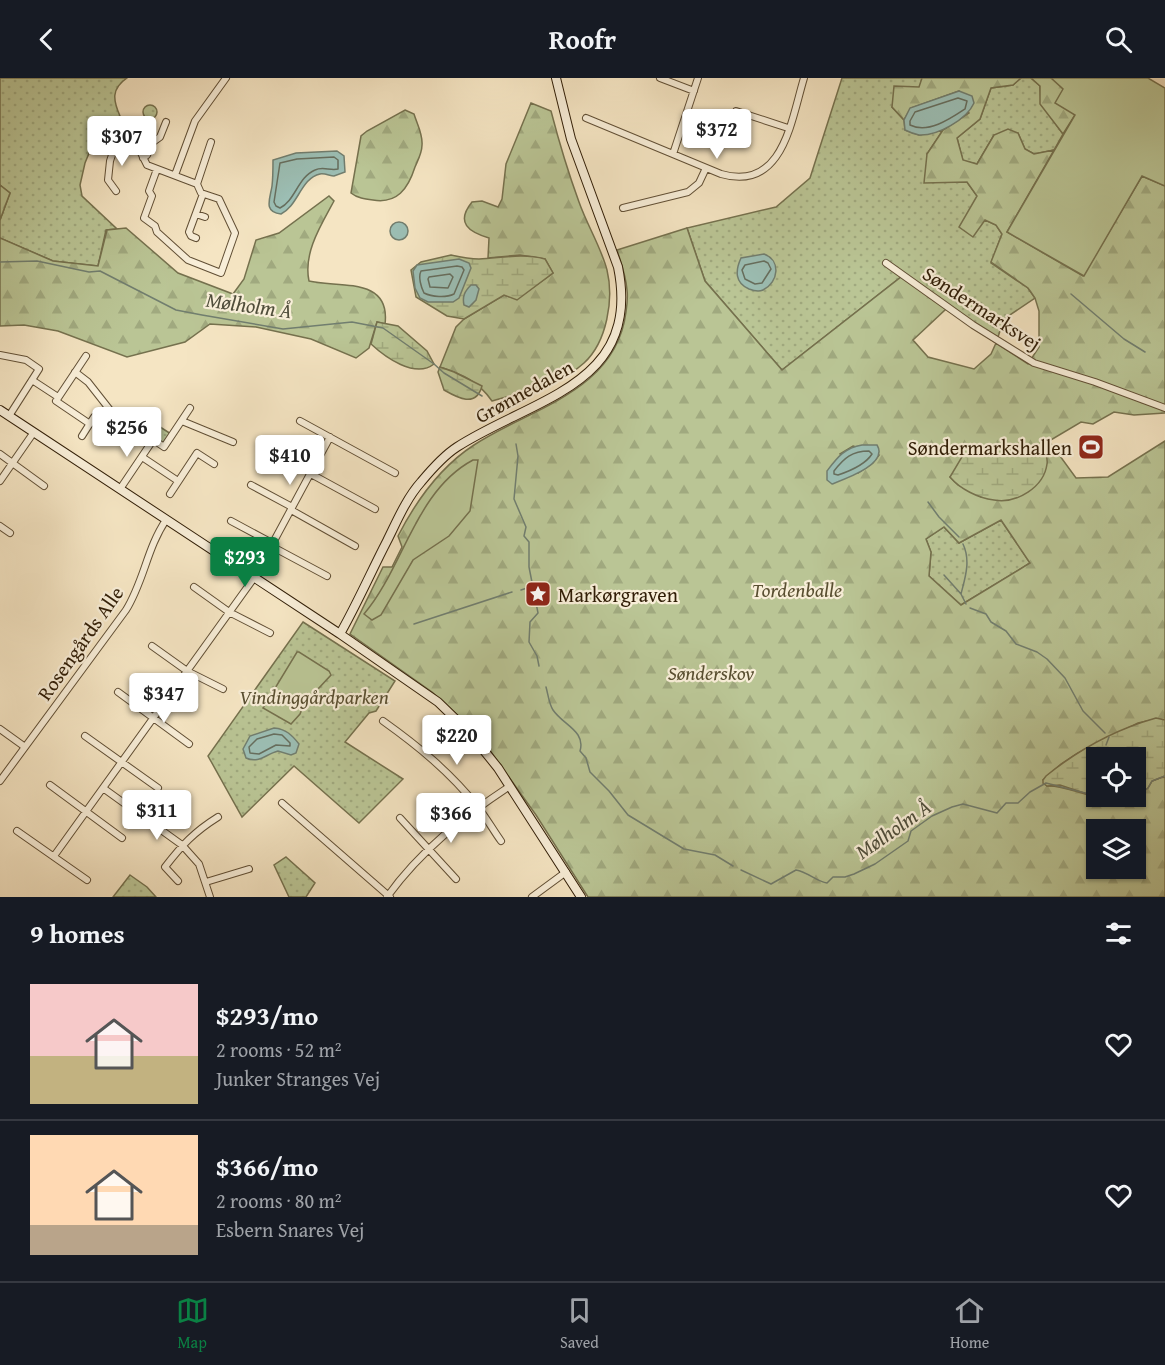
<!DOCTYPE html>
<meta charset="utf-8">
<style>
:root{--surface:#171b24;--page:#20242c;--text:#f1f3f6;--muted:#9ea1a6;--line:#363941;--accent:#0b8043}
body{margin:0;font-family:"Gentium Book Plus",serif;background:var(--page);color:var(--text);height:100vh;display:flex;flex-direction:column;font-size:22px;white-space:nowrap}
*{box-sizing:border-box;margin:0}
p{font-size:20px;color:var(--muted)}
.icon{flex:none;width:33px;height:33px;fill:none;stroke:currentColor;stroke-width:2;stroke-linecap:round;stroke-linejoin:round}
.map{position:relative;height:819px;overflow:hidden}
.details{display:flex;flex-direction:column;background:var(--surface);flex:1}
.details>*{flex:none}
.tools{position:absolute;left:1086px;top:669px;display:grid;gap:12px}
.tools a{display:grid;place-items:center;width:60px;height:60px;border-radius:0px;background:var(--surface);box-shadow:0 2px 4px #0004;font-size:30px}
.price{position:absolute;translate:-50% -51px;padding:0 14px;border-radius:6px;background:#fff;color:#222;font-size:20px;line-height:39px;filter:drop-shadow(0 2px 3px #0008)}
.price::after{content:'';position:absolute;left:50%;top:36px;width:18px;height:14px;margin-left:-9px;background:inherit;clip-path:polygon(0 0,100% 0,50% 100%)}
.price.selected{background:var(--accent);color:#fff}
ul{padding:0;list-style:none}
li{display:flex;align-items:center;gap:18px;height:150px;padding:0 30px}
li+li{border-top:2px solid var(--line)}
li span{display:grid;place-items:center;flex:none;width:168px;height:120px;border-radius:0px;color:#555}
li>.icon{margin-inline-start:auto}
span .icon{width:72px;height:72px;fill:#fffc;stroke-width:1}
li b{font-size:26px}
h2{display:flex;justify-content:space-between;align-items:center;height:72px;padding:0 30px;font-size:26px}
header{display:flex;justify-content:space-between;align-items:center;height:78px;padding:0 30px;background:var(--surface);font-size:27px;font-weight:700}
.tab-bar{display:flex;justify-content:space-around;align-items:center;height:84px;border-top:2px solid var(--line);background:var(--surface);font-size:16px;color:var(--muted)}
.tab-bar a{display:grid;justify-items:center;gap:3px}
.tab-bar .selected{color:var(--accent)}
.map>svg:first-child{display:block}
</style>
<header><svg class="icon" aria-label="back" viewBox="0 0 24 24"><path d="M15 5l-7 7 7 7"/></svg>Roofr<svg class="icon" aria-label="search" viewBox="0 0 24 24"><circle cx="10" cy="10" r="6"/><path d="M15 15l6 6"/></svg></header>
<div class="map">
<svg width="1165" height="819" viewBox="0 0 1165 819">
<defs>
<pattern id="grass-dots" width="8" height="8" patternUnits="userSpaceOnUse" patternTransform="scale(1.5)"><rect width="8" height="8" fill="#bac595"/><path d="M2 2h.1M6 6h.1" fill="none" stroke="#a0a97f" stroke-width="1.8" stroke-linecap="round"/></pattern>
<pattern id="forest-firs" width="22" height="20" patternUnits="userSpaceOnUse" patternTransform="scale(1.5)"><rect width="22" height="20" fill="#bac595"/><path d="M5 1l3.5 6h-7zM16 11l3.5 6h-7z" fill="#a0a97f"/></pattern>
<pattern id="wetland-marsh" width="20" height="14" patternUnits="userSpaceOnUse" patternTransform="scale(1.5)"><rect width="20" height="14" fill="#bac595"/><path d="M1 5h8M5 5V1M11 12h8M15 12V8" fill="none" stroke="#a0a97f"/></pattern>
</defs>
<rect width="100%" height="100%" fill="#f5e5c3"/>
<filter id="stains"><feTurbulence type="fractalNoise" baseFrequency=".00333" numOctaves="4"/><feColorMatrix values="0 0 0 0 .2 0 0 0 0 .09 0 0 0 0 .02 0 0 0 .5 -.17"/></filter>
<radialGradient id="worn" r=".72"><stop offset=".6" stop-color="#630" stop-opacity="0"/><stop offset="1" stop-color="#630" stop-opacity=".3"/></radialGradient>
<!-- grass -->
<path fill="url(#grass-dots)" stroke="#75714e" stroke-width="1.5" d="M0,0H127C111,11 113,22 120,38L106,44L99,51L85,85L80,107L82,118L117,151L106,152L98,188L53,183L0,160V142L10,115L0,107Z
M842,0H922L920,9L892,29L904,42L905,52L919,57L943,52L927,76L967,104L977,118L985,142L996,147L1002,156L991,185L1028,210L1035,220L1004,241L996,265L901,199L782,292L705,203L687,150L776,129L810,100Z
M1021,0H1031L1040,8L1041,26L1063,56L1054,72L1034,76L1025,71L1018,55L994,57L977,86L963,83L957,60L980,41L991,10L1013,7Z
M143 34a7 7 0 1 1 14 0a7 7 0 1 1-14 0Z
M157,347L171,356L163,365L149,357Z
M1001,442L1030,485L961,527L929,498L931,474L926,461L944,449L959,465Z
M303,544L395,603L376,633L369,635L345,664L403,701L359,745L294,688L242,739L208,678Z
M286,779L315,805L306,819H289L274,787Z
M130,797L147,809L156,819H113Z"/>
<!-- forest -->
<path fill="url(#forest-firs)" stroke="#75714e" stroke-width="1.5" fill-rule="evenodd" d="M922,0H1021L1013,7L991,10L980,41L957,60L963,82L977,86L994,57L1008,51L1018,55L1025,71L1034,76L1054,72L1007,154L1083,198L1142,98L1165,108V335L1134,337L1114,334L1093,346L1081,344L1049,363L1076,400L1108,399L1165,363V642L1156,641L1138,645L1078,675L1061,686L1043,702L1047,708C1067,707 1084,719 1103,719L1105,723C1123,723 1143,720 1152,703L1165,698V819H588L536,737L479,657L432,614L350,556L383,489H392L402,469L398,458C416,423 440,389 474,367C530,330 616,314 626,234C627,227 628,219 627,212C626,198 621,185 617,172L687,150L705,203L782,292L901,199L946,231L913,262L928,279L974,291L991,276L996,265L1028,286L1039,269V233L1035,220L1028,210L991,184L1002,156L996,147L985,142L973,159L959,149L977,118L967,104L924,105L927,76L943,52L969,35L959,13L911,30L904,42L892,29L894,8L919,9ZM853,368L879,377L873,385L858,395L840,376ZM1001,371L981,419L958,407L950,399L977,372ZM1001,442L1030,485L961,527L929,498L931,474L926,461L944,449L959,465ZM1096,752H1136V790H1096Z
M1031,0H1059L1075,37L1063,56L1040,26V8Z
M531,25L551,33C559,64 568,94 579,124C587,147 601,169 607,192C614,221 607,264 584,285C563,305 520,315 492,323C479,304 462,296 440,289L456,249L464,241L504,217L517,221L553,195L545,181L520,177L488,180L489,160C469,154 455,145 472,124L482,123L498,129L502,121L506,86Z
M405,32L414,36C417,46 423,56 422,67C422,75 418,82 415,89C408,111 397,126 373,122C365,121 357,120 351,115L361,58L367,53Z
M0,107L10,115L0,142Z
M329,118L334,123C321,147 303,175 309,203C337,210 391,198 385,246L377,244L369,270L356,280L311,261L256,249L210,246L185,264L127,279L58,253L24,247L0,248V160L53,183L98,188L107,152L126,150L178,195L233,216L244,201L256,162L279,155Z"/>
<!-- wetland -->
<path fill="url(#wetland-marsh)" stroke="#75714e" stroke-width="1.5" d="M451,177C460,179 469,181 479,181C502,180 522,175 545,181L553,195L517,222L504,217L464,241L447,238L416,219L411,192L421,184Z
M377,244L398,248L427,273L434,286C415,301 385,279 371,266Z
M440,289L454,294L482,308C476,330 458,320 444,312L438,294Z
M1025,367L1045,372C1046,377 1048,382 1047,386C1044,409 1017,426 994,422C978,420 960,411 950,399L963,377L977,372Z
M1156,640L1165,642V698L1152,703L1148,710L1136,718V680H1096V719L1060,707L1047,708L1043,705V702L1046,698C1078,672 1117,651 1156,640Z"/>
<!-- garden -->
<path fill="#bac595" stroke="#75714e" stroke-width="1.5" d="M1051,0H1148L1165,10V108L1142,98L1084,198L1007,154L1075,37L1055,25L1063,11Z
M473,382H478L470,433L449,458L413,482L381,537L372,542L364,536C404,489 415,413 473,382Z
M297,574H299L329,593L331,597L304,626L300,636L291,646L263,630Z"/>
<!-- water -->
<path fill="#9cbfb5" stroke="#717e6f" stroke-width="1.5" d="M959,13L972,18L974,25C967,41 938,58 919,57C914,56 909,54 905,52L904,42L910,30Z
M337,73L344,78L345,94L334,98C330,98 325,95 320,96C301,100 298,128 281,136C263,134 270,121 272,108C273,100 273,91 273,82L296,75Z
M390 153a9 9 0 1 1 18 0a9 9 0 1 1-18 0Z
M764,176C781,182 779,204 763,212C759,214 754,213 749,211C735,205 735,193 741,180Z
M459,181L469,185L471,190L459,220L453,224H428L420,220L415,210L413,193L417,187Z
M471,207H476L479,211L476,222L469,229L464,227C462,218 465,213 471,207Z
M862,367H877C889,386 845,401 832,406L827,402V393C837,380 844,370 862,367Z
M274,650C286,651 292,657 299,666L296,675L291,677L278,673C266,676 259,686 246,680L243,671L250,658Z"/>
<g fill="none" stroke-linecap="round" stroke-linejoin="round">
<!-- shore -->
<path stroke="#666e5e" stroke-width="1.5" d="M958,20L967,23L965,31C950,41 928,56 910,47V43L915,34Z
M334,79L338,82V91C330,93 323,88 315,92C298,99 295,123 280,130L276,128L274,124L280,85L297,81Z
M764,183L768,185L771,191L762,205L755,206L745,201L742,192L745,187Z
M457,188L462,189L464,192L454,216C446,220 432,219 424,215C421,209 418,199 421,193Z
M450,196L453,199L448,210L430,209L428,201L429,199Z
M869,373L872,376C865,387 850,393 838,397L834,396V393C844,380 852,373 869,373Z
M274,656L282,657L290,665V668L276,667L259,676L250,675L249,669L257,661Z"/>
<!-- stream -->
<path stroke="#717e6f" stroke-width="1.5" d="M0,184L37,183L89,194L100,193L176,232L202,237L283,251L352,244L383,250L434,286L444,295L482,318
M1071,216L1124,261L1145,274
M516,366L518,378L514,421L526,449L524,458L529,464V489L538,535L530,544L529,564L537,578L539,588
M928,424L939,439L959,459
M963,466C971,483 965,500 961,516L966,526
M944,497L961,516
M521,512L527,510L532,511
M970,530L986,536L991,544L1006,553L1016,566L1037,574L1047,581L1065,600L1083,633L1105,655
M414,546L512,514
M546,609C548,616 549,626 553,632C563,647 586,653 580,673L586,680L590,694L609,713L628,737L684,771L715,777L733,788
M1106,667L1109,659
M1103,718L1104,723H1118L1133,718
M1136,718L1148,710L1152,703L1165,698
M741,792L771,806L796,792C808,794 817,804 827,805L833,799H845L854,796L875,786L908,763L911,753L932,738L952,729L963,726L997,735L1006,725H1018L1030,714L1046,705L1097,718"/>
<defs>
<path id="street" d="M660,0L694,13
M736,33L788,50
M586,40L721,96C783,114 791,43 804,0
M673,76L698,0
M143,80L147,77L153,64L160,59L166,44
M175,97L195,43L226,0
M197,106L211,64
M116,113L108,102L110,83L115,68L123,64L138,69L147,87L197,106L201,115L219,121L235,155L221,195L188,182L157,154L155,148L144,140L152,118L149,113L157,91
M623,130L688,114L699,105L706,90
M196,136L205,139
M196,160L191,158L189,154L203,116
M886,185L973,247L1034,285L1095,304L1165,330
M0,277L26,282L39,291L9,338
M86,278L56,323L90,346
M75,294L88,304L110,332L164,369L190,330
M32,302L58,319
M182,343L233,364
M300,343L395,395
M82,358L94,339
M274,372L312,393
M0,376L44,408
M142,379L178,403
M311,396L375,431
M0,403L34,354
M251,407L292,429
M120,411L153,362
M170,416L197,375L214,386
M291,432L355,468
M231,443L272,465
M0,448L10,455
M271,468L327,498
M194,509L229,534L270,555
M152,568L187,593L223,611
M118,614L189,666
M383,643C418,668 450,694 477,728C486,739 493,752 501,763
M0,651L25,669
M85,658L158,710
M0,703L126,532C144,503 147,470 166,442
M50,707L122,760
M103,710L182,767L199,786L210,819
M282,725L390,819
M400,740L456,801
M17,753L87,802
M54,778L254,500L330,359
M178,803L165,789C182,767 194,754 218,739
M206,804L249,791
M387,819C420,773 463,739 510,708
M532,819L566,794"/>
<path id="secondary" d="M0,332L340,556L438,624L469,654L498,690L581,819
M340,556C357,526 371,494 387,463C397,443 406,421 421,404C431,392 443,378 457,369C533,320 642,307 618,189L571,61L556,0"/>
</defs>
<!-- street casing -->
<use href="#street" stroke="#614f35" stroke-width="8"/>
<!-- secondary casing -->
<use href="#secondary" stroke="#301d06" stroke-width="10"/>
<!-- street -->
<use href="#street" stroke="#f8eed8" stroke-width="6"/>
<!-- secondary -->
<use href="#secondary" stroke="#f8eed8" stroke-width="8"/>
</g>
<!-- icons -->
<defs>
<symbol id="stadium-square" viewBox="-11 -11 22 22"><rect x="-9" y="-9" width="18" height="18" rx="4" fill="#8f2418" stroke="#f8eed8"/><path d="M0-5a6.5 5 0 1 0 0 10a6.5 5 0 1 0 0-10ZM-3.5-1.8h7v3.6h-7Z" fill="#fff"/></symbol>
<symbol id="sight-square" viewBox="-11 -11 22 22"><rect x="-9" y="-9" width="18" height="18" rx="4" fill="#8f2418" stroke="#f8eed8"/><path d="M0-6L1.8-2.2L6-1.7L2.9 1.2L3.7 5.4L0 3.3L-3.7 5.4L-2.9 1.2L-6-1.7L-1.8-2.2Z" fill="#fff"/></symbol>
</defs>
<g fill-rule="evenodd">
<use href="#stadium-square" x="1076" y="354" width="30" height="30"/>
<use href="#sight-square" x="523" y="501" width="30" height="30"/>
</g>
<g text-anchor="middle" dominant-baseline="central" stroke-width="4.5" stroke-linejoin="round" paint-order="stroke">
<!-- street labels -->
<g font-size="20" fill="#301d06" stroke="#f8eed8">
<text transform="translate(982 230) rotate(33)">Søndermarksvej</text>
<text transform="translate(524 313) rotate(-29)">Grønnedalen</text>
<text transform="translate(80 565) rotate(-55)">Rosengårds Alle</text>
</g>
<!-- poi labels -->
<g font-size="20" fill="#301d06" stroke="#f8eed8" text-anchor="end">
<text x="1072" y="369">Søndermarkshallen</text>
<text x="558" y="516" text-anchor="start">Markørgraven</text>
</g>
<!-- park labels -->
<g font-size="20" font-style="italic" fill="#594f31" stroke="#f8eed8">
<text x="797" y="511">Tordenballe</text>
<text x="711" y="594">Sønderskov</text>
<text x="314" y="618">Vindinggårdparken</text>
</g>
<!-- water labels -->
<g font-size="21" font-style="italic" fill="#504e3b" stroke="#f8eed8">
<text transform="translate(249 227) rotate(8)">Mølholm Å</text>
<text transform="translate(893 751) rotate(-35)">Mølholm Å</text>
</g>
</g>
<rect width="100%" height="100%" filter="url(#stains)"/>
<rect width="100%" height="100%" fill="url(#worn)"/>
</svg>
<div class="tools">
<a><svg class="icon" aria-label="locate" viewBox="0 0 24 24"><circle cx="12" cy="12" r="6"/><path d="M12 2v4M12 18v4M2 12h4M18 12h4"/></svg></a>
<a><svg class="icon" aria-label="layers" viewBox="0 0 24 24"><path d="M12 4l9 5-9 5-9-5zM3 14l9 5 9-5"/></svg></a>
</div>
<b class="price" style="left:717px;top:82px">$372</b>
<b class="price" style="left:122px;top:89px">$307</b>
<b class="price" style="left:127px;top:380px">$256</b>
<b class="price" style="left:290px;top:408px">$410</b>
<b class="price selected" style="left:245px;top:510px">$293</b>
<b class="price" style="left:164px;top:646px">$347</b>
<b class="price" style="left:457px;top:688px">$220</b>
<b class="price" style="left:157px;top:763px">$311</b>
<b class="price" style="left:451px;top:766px">$366</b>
</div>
<section class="details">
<h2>9 homes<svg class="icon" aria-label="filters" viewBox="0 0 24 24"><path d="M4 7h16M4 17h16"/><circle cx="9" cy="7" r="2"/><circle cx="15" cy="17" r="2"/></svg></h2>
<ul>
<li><span style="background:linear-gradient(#f6c9c9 60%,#c2b280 0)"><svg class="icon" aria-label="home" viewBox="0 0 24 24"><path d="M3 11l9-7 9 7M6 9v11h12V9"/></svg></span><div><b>$293/mo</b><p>2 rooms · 52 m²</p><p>Junker Stranges Vej</p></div><svg class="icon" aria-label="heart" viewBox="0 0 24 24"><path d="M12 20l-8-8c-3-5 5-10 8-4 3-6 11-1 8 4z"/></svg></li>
<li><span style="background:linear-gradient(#ffd9b3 75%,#b9a48a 0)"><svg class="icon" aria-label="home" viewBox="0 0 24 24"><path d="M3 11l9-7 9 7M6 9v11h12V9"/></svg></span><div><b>$366/mo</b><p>2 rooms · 80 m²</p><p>Esbern Snares Vej</p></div><svg class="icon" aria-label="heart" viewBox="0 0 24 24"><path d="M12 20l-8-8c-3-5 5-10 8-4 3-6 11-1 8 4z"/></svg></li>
</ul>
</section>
<nav class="tab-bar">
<a class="selected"><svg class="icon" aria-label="map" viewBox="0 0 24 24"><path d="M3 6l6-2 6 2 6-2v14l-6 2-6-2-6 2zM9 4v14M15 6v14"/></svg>Map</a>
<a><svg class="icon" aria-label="saved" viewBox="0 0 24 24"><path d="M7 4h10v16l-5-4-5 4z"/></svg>Saved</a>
<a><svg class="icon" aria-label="home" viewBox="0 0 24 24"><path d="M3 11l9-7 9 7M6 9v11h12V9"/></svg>Home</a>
</nav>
